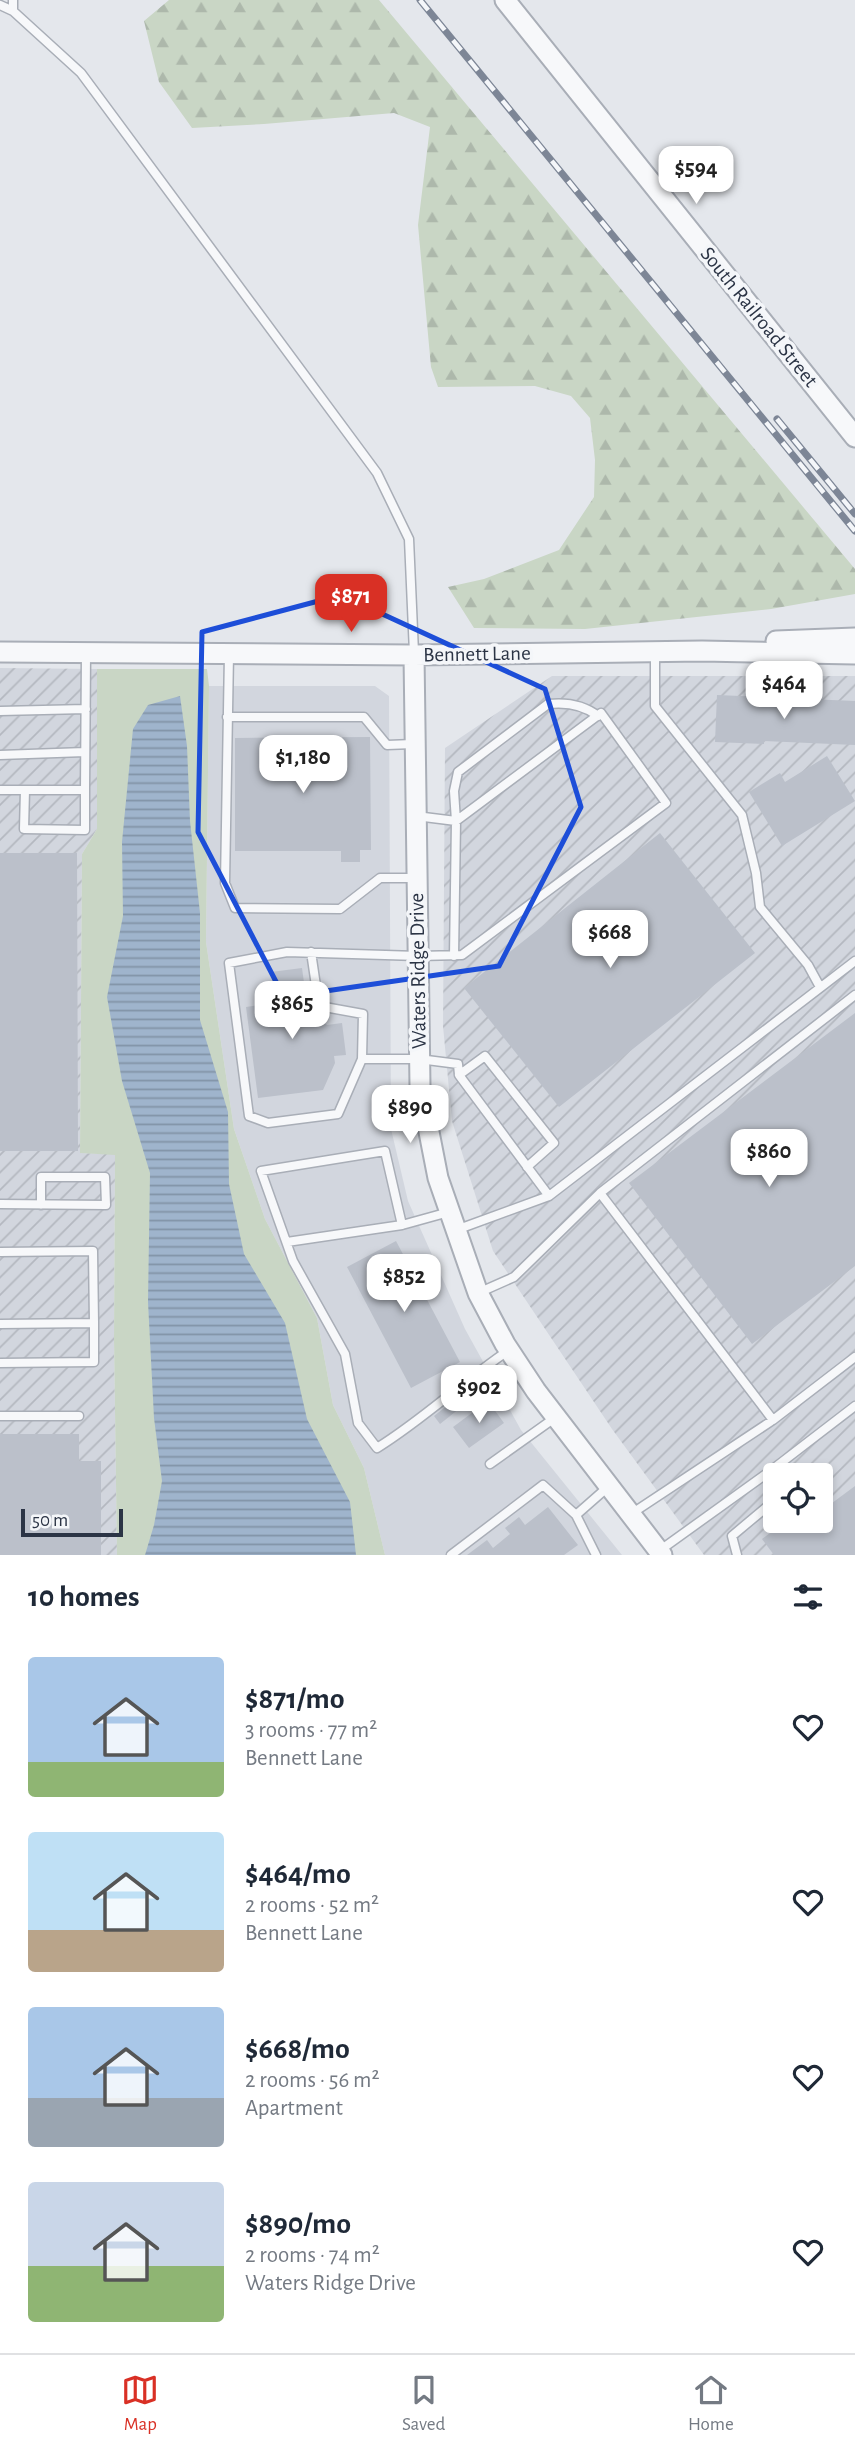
<!DOCTYPE html>
<meta charset="utf-8">
<style>
:root{--surface:#fff;--page:#f6f6f7;--text:#1f2937;--muted:#747a83;--line:#e0e1e3;--accent:#d93025}
body{margin:0;font-family:"Alegreya Sans",sans-serif;background:var(--page);color:var(--text);height:100vh;display:flex;flex-direction:column;font-size:26px;white-space:nowrap}
*{box-sizing:border-box;margin:0}
p{font-size:23px;color:var(--muted)}
.icon{flex:none;width:38px;height:38px;fill:none;stroke:currentColor;stroke-width:2;stroke-linecap:round;stroke-linejoin:round}
.map{position:relative;height:1555px;overflow:hidden}
.sheet{display:flex;flex-direction:column;background:var(--surface);flex:1}
.sheet>*{flex:none}
.controls{position:absolute;left:763px;top:1463px;display:grid;gap:14px}
.controls a{display:grid;place-items:center;width:70px;height:70px;border-radius:7px;background:var(--surface);box-shadow:0 4px 10px #0003;font-size:35px}
.scale{position:absolute;left:21px;bottom:18px;width:102px;box-sizing:border-box;padding-left:7px;border:4px solid #2b3445;border-top:0;font-size:19px;line-height:24px;white-space:nowrap;color:#2b3445;-webkit-text-stroke:5px #f4f6f9;paint-order:stroke}
.price{position:absolute;translate:-50% -60px;padding:0 16px;border-radius:14px;background:#fff;color:#222;font-size:23px;line-height:46px;filter:drop-shadow(0 2px 4px #0008)}
.price::after{content:'';position:absolute;left:50%;top:42px;width:21px;height:16px;margin-left:-10px;background:inherit;clip-path:polygon(0 0,100% 0,50% 100%)}
.price.active{background:var(--accent);color:#fff}
ul{padding:0;list-style:none}
li{display:flex;align-items:center;gap:21px;height:175px;padding:0 28px}
li span{display:grid;place-items:center;flex:none;width:196px;height:140px;border-radius:7px;color:#555}
li>.icon{margin-inline-start:auto}
span .icon{width:84px;height:84px;fill:#fffc;stroke-width:1}
li b{font-size:30px}
h2{display:flex;justify-content:space-between;align-items:center;height:84px;padding:0 28px;font-size:30px}
.tabs{display:flex;justify-content:space-around;align-items:center;height:98px;border-top:2px solid var(--line);background:var(--surface);font-size:19px;color:var(--muted)}
.tabs a{display:grid;justify-items:center;gap:4px}
.tabs .active{color:var(--accent)}
.map>svg:first-child{display:block}
</style>
<div class="map">
<svg width="855" height="1555" viewBox="0 0 855 1555">
<defs>
<pattern id="industrial-furrows" width="10" height="10" patternUnits="userSpaceOnUse" patternTransform="scale(1.75)"><rect width="10" height="10" fill="#d2d6de"/><path d="M-1 1l2-2M0 10L10 0M9 11l2-2" fill="none" stroke="#b4b8c0"/></pattern>
<pattern id="forest-firs" width="22" height="20" patternUnits="userSpaceOnUse" patternTransform="scale(1.75)"><rect width="22" height="20" fill="#c9d6c5"/><path d="M5 1l3.5 6h-7zM16 11l3.5 6h-7z" fill="#adb8ab"/></pattern>
<pattern id="water-rules" width="6" height="5" patternUnits="userSpaceOnUse" patternTransform="scale(1.75)"><rect width="6" height="5" fill="#9fb4cc"/><path d="M0 2.5h6" fill="none" stroke="#8293a7"/></pattern>
</defs>
<rect width="100%" height="100%" fill="#e4e7ec"/>
<!-- built -->
<path fill="#d2d6de" d="M209,686H375L389,696L391,1129L408,1201L465,1329L521,1430L622,1555H385L364,1468L333,1405L317,1318L265,1219L234,1129L206,942Z"/>
<!-- industrial -->
<path fill="url(#industrial-furrows)" fill-rule="evenodd" d="M0,668L97,669V829L82,854L80,1153L115,1154L114,1339L117,1555H0Z
M552,676H855V1555H704L612,1429L493,1251L452,1121L443,1026L445,748ZM775,1475H821V1521H775Z"/>
<!-- green -->
<path fill="#c9d6c5" d="M97,669H207L209,686L206,942L234,1129L265,1219L317,1318L333,1405L364,1468L385,1555H117L114,1339L115,1155L80,1153L82,854L97,829Z"/>
<!-- forest -->
<path fill="url(#forest-firs)" d="M169,0H379L855,569V594L771,609L585,629L474,628L448,587L484,579L559,550L594,497L595,460L590,418L571,396L535,386L438,387L431,367L418,225L430,127L394,113L264,124L192,128L159,82L144,21Z"/>
<!-- water -->
<path fill="url(#water-rules)" d="M180,696L187,746L190,821L200,913V1020L228,1112L229,1184L244,1254L285,1323L307,1419L350,1502L356,1555H145L154,1525L162,1481L154,1418L148,1302L150,1173L122,1081L107,997L123,916L122,842L133,729L148,705Z"/>
<!-- building -->
<path fill="#bbc0ca" d="M717,695L855,701V745L764,741V744L715,742Z
M370,737L371,850H360V862H341V851H235V738Z
M827,756L855,801L782,846L749,792L780,773L785,782Z
M660,833L755,953L559,1107L464,988Z
M0,853H77L78,1151H0Z
M302,968L308,1012L312,1011L327,1025L342,1023L346,1055L334,1056L335,1063L323,1090L258,1098L246,1007L275,1003L271,972Z
M855,1013V1266L752,1344L629,1183Z
M396,1241L460,1362L411,1388L347,1267Z
M468,1389L474,1397L440,1424L434,1416Z
M488,1401L504,1423L469,1448L453,1427Z
M0,1434H79V1461H101V1555H0Z
M855,1486V1555H774L762,1539L786,1521H821V1506L824,1509Z
M548,1507L578,1545L564,1555H467L487,1540L493,1548L510,1534L505,1528L519,1517L525,1525Z"/>
<g fill="none" stroke-linecap="round" stroke-linejoin="round">
<defs>
<path id="service" d="M0,5L13,11L81,73L377,473L409,539L414,653
M13,11V0
M655,651V706L742,815L756,873L760,907L808,965L820,987
M229,654L225,883L235,908L340,909L380,878H417
M0,711L86,709
M227,717H364L387,745L413,744
M0,755L85,752
M0,790H85L86,654
M25,790L24,829L85,830V790
M416,816L456,821L601,713L666,803L462,955L418,956L287,952L229,963L249,1116L268,1123L338,1114L362,1059H419L458,1064L459,1075L549,1196L456,1230
M311,952L319,1006L363,1014L362,1059
M454,956L456,821L454,791L458,772L548,704C566,702 584,705 598,716
M459,1075L485,1056L554,1143L527,1167
M600,1193L773,1420
M549,1196L855,961
M0,1204L106,1205L105,1177H41V1205
M449,1212L402,1225L385,1151L261,1171L293,1261L345,1354L358,1423L377,1448C424,1419 463,1381 509,1350
M287,1242L402,1225
M0,1252L93,1251L94,1323L0,1324
M478,1293L514,1277L600,1193L855,995
M0,1363L94,1362V1323
M0,1416H79
M490,1464L556,1417
M631,1514L773,1420L855,1357
M576,1515L609,1486
M659,1551L773,1469L855,1406
M451,1555L543,1485L576,1515L596,1555
M737,1555L732,1536L775,1500"/>
<path id="tertiary" d="M505,0L855,437
M776,641L855,638
M0,652L414,655L702,651L855,654
M414,655L420,1086L438,1178L478,1293L505,1344L536,1391L662,1555"/>
</defs>
<!-- service casing -->
<use href="#service" stroke="#a9aeb7" stroke-width="11"/>
<!-- tertiary casing -->
<use href="#tertiary" stroke="#a9aeb7" stroke-width="23"/>
<!-- service -->
<use href="#service" stroke="#f7f8fa" stroke-width="8"/>
<!-- tertiary -->
<use href="#tertiary" stroke="#f7f8fa" stroke-width="19"/>
<defs>
<path id="rail" d="M420,0L855,531
M777,419L855,514"/>
</defs>
<!-- rail casing -->
<use href="#rail" stroke="#7d8696" stroke-width="7"/>
<!-- rail -->
<use href="#rail" stroke="#f4f6f9" stroke-width="4.5" stroke-dasharray="13" stroke-linecap="butt"/>
</g>
<!-- marked area -->
<path fill="none" stroke="#1d4ed8" stroke-width="5" stroke-linejoin="round" d="M341,595L545,689L581,807L499,966L284,997L198,832L202,632Z"/>
<g text-anchor="middle" dominant-baseline="central" stroke-width="7" stroke-linejoin="round" paint-order="stroke">
<!-- street labels -->
<g font-size="21" fill="#2b3445" stroke="#f4f6f9">
<text transform="translate(759 317) rotate(51)">South Railroad Street</text>
<text transform="translate(477 654) rotate(-1)">Bennett Lane</text>
<text transform="translate(418 971) rotate(-91)">Waters Ridge Drive</text>
</g>
</g>
</svg>
<div class="controls">
<a><svg class="icon" aria-label="locate" viewBox="0 0 24 24"><circle cx="12" cy="12" r="6"/><path d="M12 2v4M12 18v4M2 12h4M18 12h4"/></svg></a>
</div>
<div class="scale">50 m</div>
<b class="price" style="left:696px;top:206px">$594</b>
<b class="price active" style="left:351px;top:634px">$871</b>
<b class="price" style="left:784px;top:721px">$464</b>
<b class="price" style="left:303px;top:795px">$1,180</b>
<b class="price" style="left:610px;top:970px">$668</b>
<b class="price" style="left:292px;top:1041px">$865</b>
<b class="price" style="left:410px;top:1145px">$890</b>
<b class="price" style="left:769px;top:1189px">$860</b>
<b class="price" style="left:404px;top:1314px">$852</b>
<b class="price" style="left:479px;top:1425px">$902</b>
</div>
<section class="sheet">
<h2>10 homes<svg class="icon" aria-label="filters" viewBox="0 0 24 24"><path d="M4 7h16M4 17h16"/><circle cx="9" cy="7" r="2"/><circle cx="15" cy="17" r="2"/></svg></h2>
<ul>
<li><span style="background:linear-gradient(#a9c7e8 75%,#8fb573 0)"><svg class="icon" aria-label="home" viewBox="0 0 24 24"><path d="M3 11l9-7 9 7M6 9v11h12V9"/></svg></span><div><b>$871/mo</b><p>3 rooms · 77 m²</p><p>Bennett Lane</p></div><svg class="icon" aria-label="heart" viewBox="0 0 24 24"><path d="M12 20l-8-8c-3-5 5-10 8-4 3-6 11-1 8 4z"/></svg></li>
<li><span style="background:linear-gradient(#bfe0f5 70%,#b9a48a 0)"><svg class="icon" aria-label="home" viewBox="0 0 24 24"><path d="M3 11l9-7 9 7M6 9v11h12V9"/></svg></span><div><b>$464/mo</b><p>2 rooms · 52 m²</p><p>Bennett Lane</p></div><svg class="icon" aria-label="heart" viewBox="0 0 24 24"><path d="M12 20l-8-8c-3-5 5-10 8-4 3-6 11-1 8 4z"/></svg></li>
<li><span style="background:linear-gradient(#a9c7e8 65%,#9aa5b1 0)"><svg class="icon" aria-label="home" viewBox="0 0 24 24"><path d="M3 11l9-7 9 7M6 9v11h12V9"/></svg></span><div><b>$668/mo</b><p>2 rooms · 56 m²</p><p>Apartment</p></div><svg class="icon" aria-label="heart" viewBox="0 0 24 24"><path d="M12 20l-8-8c-3-5 5-10 8-4 3-6 11-1 8 4z"/></svg></li>
<li><span style="background:linear-gradient(#c9d6e8 60%,#8fb573 0)"><svg class="icon" aria-label="home" viewBox="0 0 24 24"><path d="M3 11l9-7 9 7M6 9v11h12V9"/></svg></span><div><b>$890/mo</b><p>2 rooms · 74 m²</p><p>Waters Ridge Drive</p></div><svg class="icon" aria-label="heart" viewBox="0 0 24 24"><path d="M12 20l-8-8c-3-5 5-10 8-4 3-6 11-1 8 4z"/></svg></li>
</ul>
</section>
<nav class="tabs">
<a class="active"><svg class="icon" aria-label="map" viewBox="0 0 24 24"><path d="M3 6l6-2 6 2 6-2v14l-6 2-6-2-6 2zM9 4v14M15 6v14"/></svg>Map</a>
<a><svg class="icon" aria-label="saved" viewBox="0 0 24 24"><path d="M7 4h10v16l-5-4-5 4z"/></svg>Saved</a>
<a><svg class="icon" aria-label="home" viewBox="0 0 24 24"><path d="M3 11l9-7 9 7M6 9v11h12V9"/></svg>Home</a>
</nav>
